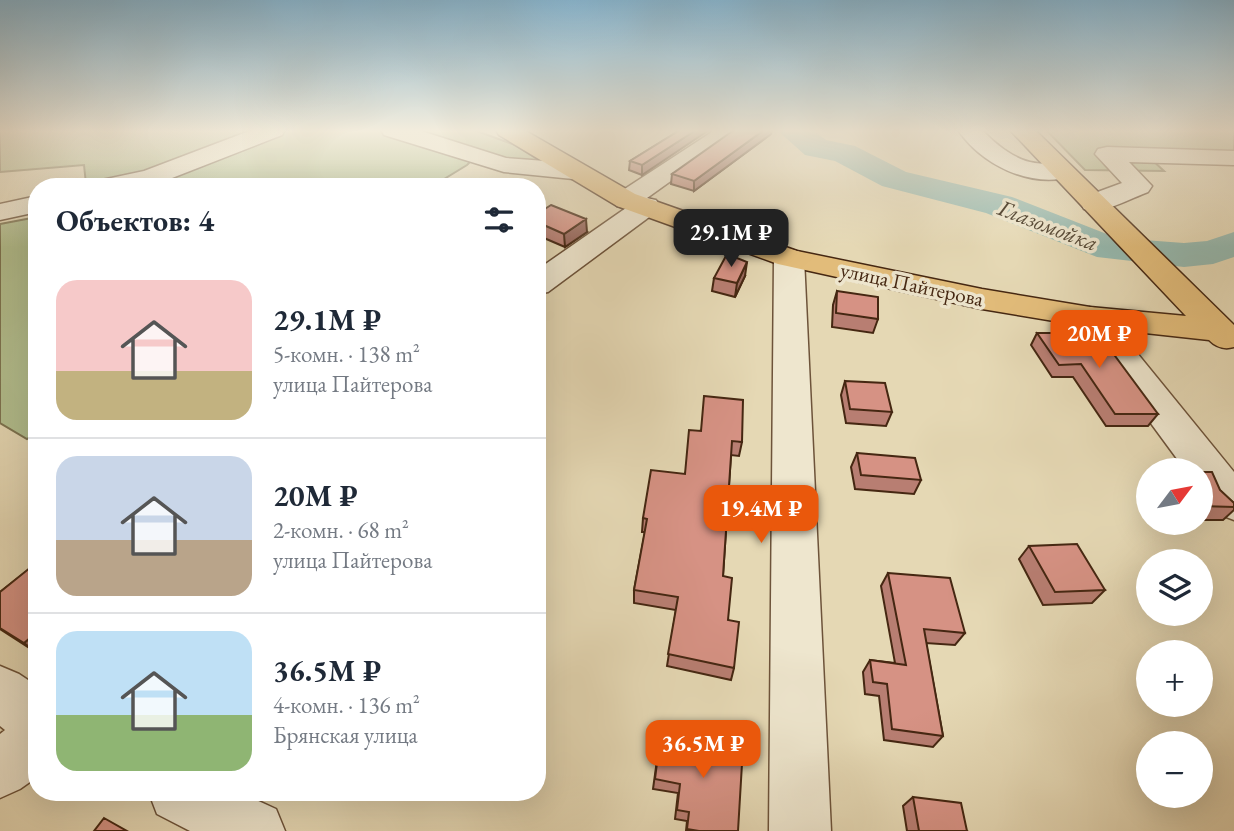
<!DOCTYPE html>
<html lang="ru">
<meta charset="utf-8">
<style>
:root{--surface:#fff;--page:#f6f6f7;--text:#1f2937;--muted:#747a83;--line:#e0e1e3;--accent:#ea580c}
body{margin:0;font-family:"EB Garamond",serif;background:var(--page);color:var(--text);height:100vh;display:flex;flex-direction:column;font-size:26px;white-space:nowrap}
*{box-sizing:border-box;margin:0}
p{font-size:23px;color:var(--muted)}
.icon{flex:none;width:38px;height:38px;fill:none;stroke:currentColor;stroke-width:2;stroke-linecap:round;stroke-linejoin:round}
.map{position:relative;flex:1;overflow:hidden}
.details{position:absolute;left:28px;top:178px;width:518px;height:623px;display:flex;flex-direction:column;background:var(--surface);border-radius:28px;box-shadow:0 7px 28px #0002}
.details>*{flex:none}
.needle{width:46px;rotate:58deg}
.buttons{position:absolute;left:1136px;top:458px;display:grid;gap:14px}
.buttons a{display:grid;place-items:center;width:77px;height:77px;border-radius:50%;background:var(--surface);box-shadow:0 7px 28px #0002;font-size:35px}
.price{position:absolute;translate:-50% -60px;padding:0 16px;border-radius:14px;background:var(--accent);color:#fff;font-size:23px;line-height:46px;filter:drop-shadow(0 2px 4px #0008)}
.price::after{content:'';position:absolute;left:50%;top:42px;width:21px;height:16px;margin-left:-10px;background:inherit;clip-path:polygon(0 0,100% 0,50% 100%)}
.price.on{background:#222;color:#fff}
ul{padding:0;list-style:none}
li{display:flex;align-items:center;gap:21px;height:175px;padding:0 28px}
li+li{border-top:2px solid var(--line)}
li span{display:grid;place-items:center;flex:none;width:196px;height:140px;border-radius:21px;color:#555}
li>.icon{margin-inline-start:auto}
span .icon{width:84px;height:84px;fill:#fffc;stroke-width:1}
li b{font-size:30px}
h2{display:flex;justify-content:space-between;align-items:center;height:84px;padding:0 28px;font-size:30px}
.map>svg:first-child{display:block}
</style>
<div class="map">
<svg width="1234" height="831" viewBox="0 0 1234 831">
<rect width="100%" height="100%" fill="#e5d8b4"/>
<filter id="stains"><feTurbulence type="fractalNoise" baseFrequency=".00286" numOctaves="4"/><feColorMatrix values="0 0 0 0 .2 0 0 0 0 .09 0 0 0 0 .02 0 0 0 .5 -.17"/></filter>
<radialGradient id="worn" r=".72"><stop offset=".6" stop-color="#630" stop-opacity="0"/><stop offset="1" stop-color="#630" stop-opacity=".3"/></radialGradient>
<!-- green -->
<path fill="#b2bf8f" stroke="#7c7350" stroke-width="2" d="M0,130H474L515,145L543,163L542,165L478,154L467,165L431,187H82L86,184L84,165L0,172Z
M1046,130H1234V160L1150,158L1164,171L1085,170Z
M37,217V434L27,439L0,423V224Z"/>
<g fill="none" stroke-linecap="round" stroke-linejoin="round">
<!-- river -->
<path fill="#96b9af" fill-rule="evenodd" d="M777,130H812L826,140L855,146L906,172L1012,197L1117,238L1184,243L1207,241L1234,232V257L1213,264L1184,267L1097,257L986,213L882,186L835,161L805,155Z"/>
<defs>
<path id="minor" d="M252,130H285L282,135L172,178L183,187H93L97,181L144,171Z
M381,130H418L506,158L573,163L582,166L586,171L582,176L573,179L504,172L384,135Z
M715,130H742L647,198L656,200L660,206L656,212L548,292L537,294V270L626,208L617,206L613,200L617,194Z
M958,130H982C994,143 1013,158 1030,162C1043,165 1057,163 1070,167L1074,172L1070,177C1029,188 981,164 958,130Z
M1107,147L1234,151V165L1129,162L1152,186L1148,192C1129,199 1105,214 1084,209L1081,203L1084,197L1122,183L1095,154L1098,149Z
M37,196V212L0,220V204Z
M789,249L800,252L804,258L831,831H769L774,258L778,252Z
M1090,307L1102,310L1234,472V520C1209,512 1200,496 1200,471H1186L1078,324L1073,317L1078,310Z
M0,666L19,674L37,686V777L20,789L0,798V734L5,730L0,726Z
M149,793H241L276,809L285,831H190L157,814Z"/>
<path id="major" d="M496,130H524L635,194L797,251L982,289L1090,307L1186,316L1010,130H1035L1234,325V347C1224,350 1216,347 1209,340L1090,327L982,309L778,264L617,206L499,135Z"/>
</defs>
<!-- minor casing -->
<use href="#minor" stroke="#6d533a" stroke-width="3"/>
<!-- major casing -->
<use href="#major" stroke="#452712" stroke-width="3"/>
<!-- minor -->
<use href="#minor" fill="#eee6ce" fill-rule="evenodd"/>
<!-- major -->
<use href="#major" fill="#e2bc7a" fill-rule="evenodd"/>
</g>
<!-- wall -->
<path fill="#b87e72" stroke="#452712" stroke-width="2" d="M680,130L642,175L629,170L630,161Z
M771,134L694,191L671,184L672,174Z
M537,214L587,232L565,247L537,235Z
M745,276L735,297L712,291L714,278Z
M837,291L878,319L873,333L832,327L833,305Z
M1037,333L1158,414L1148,426H1106L1073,377H1052L1031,345Z
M845,381L892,412L886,426L846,423L841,395Z
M700,431L742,442L739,456L731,455L723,576L734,668L731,680L667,666L676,610L634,603V590L645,532H642L643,518L685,474Z
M857,453L921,480L914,494L855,489L851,467Z
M1200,472L1234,503V510L1223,520H1200Z
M1029,546L1105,590L1092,603L1043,605L1019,559Z
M37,563V653L0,629V592Z
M888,573L965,633L955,645L926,643L943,736L933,747L884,740L879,696L865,694L863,672L870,660L895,663L881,586Z
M661,731L738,831H686L687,821L675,819L678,793L653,789Z
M913,797L967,831H907L903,806Z"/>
<!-- shaded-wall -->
<path fill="#96665c" stroke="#452712" stroke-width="2" d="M696,130H709L642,175V165Z
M764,130H772L771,134L694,191V181Z
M586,219L587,232L565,247L564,234Z
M747,262L745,276L735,297L737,283Z
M37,632V653L24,643Z"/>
<!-- building -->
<path fill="#d69284" stroke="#452712" stroke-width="2" d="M680,130H696L642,165L630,161Z
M734,130H764L694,181L672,174Z
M551,205L586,219L564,234L537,222V214Z
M727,254L747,262L737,283L714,278Z
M837,291L878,297V319L836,313Z
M1037,333H1098L1158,414H1115L1081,364L1059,365Z
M845,381L885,383L892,412L850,409Z
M704,396L743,400L742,442L732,441L723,576L732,578L728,620L739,622L734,668L668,654L678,597L634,590L647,519L643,518L651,470L685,474L689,430L701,431Z
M857,453L915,458L921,480L861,475Z
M1200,472H1212L1220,490L1234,503V507L1200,506Z
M1077,544L1105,590L1055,592L1029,546Z
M36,563L37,632L24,643L0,628V592Z
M888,573L950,578L965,633L924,629L943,736L892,729L887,684L873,682L870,660L906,665Z
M661,731L743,747L738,831H699L687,829L689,812L677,810L680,784L655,779Z
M913,797L961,803L967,831H919Z
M104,818L127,831H94Z"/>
<!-- sky -->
<linearGradient id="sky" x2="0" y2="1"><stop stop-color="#87b6d1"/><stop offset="0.53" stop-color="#f3eddd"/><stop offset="1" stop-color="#f3eddd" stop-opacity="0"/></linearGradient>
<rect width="1234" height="247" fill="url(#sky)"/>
<g text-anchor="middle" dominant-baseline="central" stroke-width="7" stroke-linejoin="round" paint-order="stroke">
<!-- far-street labels -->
<g font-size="21" fill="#452712" stroke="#eee6ce">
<text transform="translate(912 284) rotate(12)">улица Пайтерова</text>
</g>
<!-- far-water labels -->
<g font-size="23" font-style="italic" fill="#594c39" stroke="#eee6ce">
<text transform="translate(1048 225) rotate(21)">Глазомойка</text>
</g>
</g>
<rect width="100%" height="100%" filter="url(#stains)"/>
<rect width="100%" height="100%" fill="url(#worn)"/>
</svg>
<div class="buttons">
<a><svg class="needle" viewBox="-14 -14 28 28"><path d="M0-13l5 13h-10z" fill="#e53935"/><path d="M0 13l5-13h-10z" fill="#747a83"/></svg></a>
<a><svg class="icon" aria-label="layers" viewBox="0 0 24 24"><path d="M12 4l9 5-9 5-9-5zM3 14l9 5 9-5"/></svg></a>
<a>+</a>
<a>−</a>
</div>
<b class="price on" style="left:731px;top:269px">29.1M ₽</b>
<b class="price" style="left:1099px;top:370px">20M ₽</b>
<b class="price" style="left:761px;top:545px">19.4M ₽</b>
<b class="price" style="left:703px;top:780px">36.5M ₽</b>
<section class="details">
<h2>Объектов: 4<svg class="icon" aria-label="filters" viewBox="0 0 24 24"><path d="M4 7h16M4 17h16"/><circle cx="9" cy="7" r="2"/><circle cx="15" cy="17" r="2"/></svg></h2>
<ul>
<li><span style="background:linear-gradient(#f6c9c9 65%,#c2b280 0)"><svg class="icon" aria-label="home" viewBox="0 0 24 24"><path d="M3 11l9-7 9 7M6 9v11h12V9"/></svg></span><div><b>29.1M ₽</b><p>5-комн. · 138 m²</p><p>улица Пайтерова</p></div></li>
<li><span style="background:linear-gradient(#c9d6e8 60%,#b9a48a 0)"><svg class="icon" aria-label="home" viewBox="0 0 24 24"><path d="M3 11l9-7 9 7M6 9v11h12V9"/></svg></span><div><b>20M ₽</b><p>2-комн. · 68 m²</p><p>улица Пайтерова</p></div></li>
<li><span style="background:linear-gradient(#bfe0f5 60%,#8fb573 0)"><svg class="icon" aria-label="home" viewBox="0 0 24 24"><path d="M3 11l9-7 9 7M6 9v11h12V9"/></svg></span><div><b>36.5M ₽</b><p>4-комн. · 136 m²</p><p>Брянская улица</p></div></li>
</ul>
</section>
</div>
